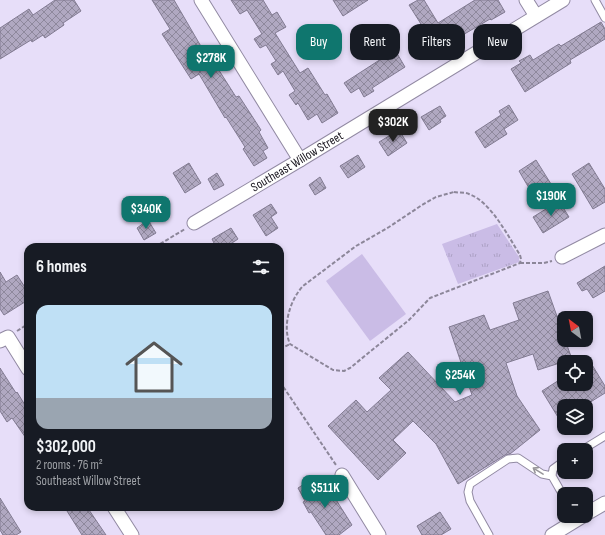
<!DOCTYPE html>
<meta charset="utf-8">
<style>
:root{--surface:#171b24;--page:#242831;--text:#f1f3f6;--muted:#9ea1a6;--accent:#0f766e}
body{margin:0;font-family:"Sofia Sans Condensed",sans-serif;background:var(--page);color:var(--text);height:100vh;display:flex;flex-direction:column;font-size:15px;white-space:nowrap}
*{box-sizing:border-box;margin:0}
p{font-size:13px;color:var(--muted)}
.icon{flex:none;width:22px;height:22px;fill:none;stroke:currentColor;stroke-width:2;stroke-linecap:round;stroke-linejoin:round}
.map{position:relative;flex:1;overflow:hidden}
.side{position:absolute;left:24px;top:243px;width:260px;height:268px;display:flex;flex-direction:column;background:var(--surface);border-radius:12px;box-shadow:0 2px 6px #0003}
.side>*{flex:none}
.hud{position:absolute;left:296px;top:24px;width:249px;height:36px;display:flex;gap:8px}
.needle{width:26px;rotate:328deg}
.fabs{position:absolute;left:557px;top:311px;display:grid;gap:8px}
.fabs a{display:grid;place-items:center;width:36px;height:36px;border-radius:8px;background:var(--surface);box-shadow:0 2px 6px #0003;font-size:20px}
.price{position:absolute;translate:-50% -34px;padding:0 9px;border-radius:8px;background:var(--accent);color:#fff;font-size:13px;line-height:26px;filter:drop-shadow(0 1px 2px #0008)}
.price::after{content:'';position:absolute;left:50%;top:24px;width:12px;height:9px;margin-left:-6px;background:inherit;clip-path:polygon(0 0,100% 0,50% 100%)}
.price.on{background:#222;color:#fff}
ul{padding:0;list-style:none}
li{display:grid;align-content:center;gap:8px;height:212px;padding:0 12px}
li span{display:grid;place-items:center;height:124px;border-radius:12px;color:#555}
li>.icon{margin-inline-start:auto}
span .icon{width:72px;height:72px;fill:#fffc;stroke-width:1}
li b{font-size:17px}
h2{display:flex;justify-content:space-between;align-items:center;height:48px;padding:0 12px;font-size:17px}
.chip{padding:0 14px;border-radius:12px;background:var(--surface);box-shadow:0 2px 6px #0003;font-size:14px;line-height:36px}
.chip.on{background:var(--accent);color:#fff}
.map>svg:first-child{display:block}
</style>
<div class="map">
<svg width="605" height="535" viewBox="0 0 605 535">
<defs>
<pattern id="park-tufts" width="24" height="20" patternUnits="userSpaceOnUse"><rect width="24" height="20" fill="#cabce6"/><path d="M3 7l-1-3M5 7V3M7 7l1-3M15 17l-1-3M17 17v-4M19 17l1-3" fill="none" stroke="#ada1c5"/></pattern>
<pattern id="building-cross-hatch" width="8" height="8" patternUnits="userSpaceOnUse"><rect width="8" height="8" fill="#b0a8c1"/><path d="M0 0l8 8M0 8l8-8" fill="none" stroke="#8e889c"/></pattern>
</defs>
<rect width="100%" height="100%" fill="#e7def9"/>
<!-- park -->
<path fill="url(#park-tufts)" d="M497,224L519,257V262L458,284L442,244Z"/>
<!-- pitch -->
<path fill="#cabce6" d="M362,254L406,314L370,341L326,281Z"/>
<!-- building -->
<path fill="url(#building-cross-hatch)" stroke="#827b92" d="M55,0H74L81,11L63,23L64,25L45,38L43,35L32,42L31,40L0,59V28L29,9L33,15Z
M152,0H174L206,55L212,51L218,62L215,64L236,97L239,96L261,130L259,132L268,148L263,151L267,158L254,166L243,149L245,147L226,117L225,118L199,74L191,79L162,34L170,29Z
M231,0H263L272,15L277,12L286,27L275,33L300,73L308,68L325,95L327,94L338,113L322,123L317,114L308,120L298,103L296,105L289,95L295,91L283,71L278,75L271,64L276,61L266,45L260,48L254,39L262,34L247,10L240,14Z
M333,0H368L343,16Z
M418,0H424L438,23L475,0H498L505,12L491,20L490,19L461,36L460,35L455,38L453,35L427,51L418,36L426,32L409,5Z
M601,22L605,29V39L570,60L571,63L525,92L511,69L521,63L519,61L530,55L533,60L559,44L561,46Z
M395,50L405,67L372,88L374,91L364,97L359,88L351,93L344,83Z
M509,105L518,120L504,129L507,134L485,148L475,132L501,115L499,111Z
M440,106L446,116L440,120L441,122L429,130L421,117Z
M399,130L407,143L388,156L379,142Z
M358,155L365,167L348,178L340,166Z
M536,160L551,184L533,195L519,171Z
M189,163L201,183L185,193L173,173Z
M589,163L605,189V202L593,209L572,174Z
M217,173L224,185L214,190L208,179Z
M320,177L326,188L315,195L309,185Z
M559,201L569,217L543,233L533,217Z
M271,204L277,213L271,217L278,228L266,236L253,215Z
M148,220L156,233L144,240L137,228Z
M231,228L238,239L226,247H216L212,239Z
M605,266V291L593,298L587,289L582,291L577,283Z
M0,272L6,282L17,275L28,292V300L4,315L0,309Z
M548,291L564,336V340H565L572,359L538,370L533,354L506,363L517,396L540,430L510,454L505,455L458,484L436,444L413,421L393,440L406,453L378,480L328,426L356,400L367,412L391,390L379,378L408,352L455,402L472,395L449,327L484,315L490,330L519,320L513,303Z
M586,355L605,386V393L584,406H564V427L542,391L564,377V384H586Z
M0,368L16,393L17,392L28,410V441L12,418L7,422L0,411Z
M312,479L320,492L328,487L352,525L339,535H326L311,512L309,513L303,502L305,501L298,488Z
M0,498L21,532L16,535H3L0,530Z
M74,507H87L106,535H82L67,511Z
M440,512L451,529L441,535H422L417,526Z"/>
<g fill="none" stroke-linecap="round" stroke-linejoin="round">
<defs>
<path id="service" d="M595,0L605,18
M582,450L605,436
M552,476L553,469L564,461
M489,535L470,501L468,492L470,484L508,459L518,458L542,474L552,476L564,497"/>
<g id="minor">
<path d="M201,0L300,160"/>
<path d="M526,0L536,16"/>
<path id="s1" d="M194,223L300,160L563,0"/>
<path d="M562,257L605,235"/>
<path d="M0,341L8,337L28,369"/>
<path d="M342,475L379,535"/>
<path d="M114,507L132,535"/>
<path d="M586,514L605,503"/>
<path d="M552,535L583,516"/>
</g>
</defs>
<!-- service casing -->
<use href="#service" stroke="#928aa3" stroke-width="9"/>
<!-- minor casing -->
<use href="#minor" stroke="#928aa3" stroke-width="15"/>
<!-- path -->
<path stroke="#8c8699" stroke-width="2" stroke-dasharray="4 2" stroke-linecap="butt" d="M454,192C459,193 465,192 469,194C491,202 508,236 520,255L521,259L520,263L430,298L409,320L350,368L344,371L333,370L290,344C282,326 290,300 303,286L356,246L389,227L422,205L436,197Z
M155,247L185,229
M520,263H544L552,261
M17,331L28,324
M280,349L290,344
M280,382L336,465"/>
<!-- service -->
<use href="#service" stroke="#fff" stroke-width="7"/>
<!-- minor -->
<use href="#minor" stroke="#fff" stroke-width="13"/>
</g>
<!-- one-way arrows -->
<defs><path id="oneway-shaft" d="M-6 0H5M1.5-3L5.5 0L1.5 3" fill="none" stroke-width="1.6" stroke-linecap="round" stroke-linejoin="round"/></defs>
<use stroke="#979599" href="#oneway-shaft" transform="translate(538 471) rotate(-148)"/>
<g text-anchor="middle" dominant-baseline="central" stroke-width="3" stroke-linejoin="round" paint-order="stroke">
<!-- street labels -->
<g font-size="13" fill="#17141d" stroke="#fff">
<text stroke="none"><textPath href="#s1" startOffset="120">Southeast Willow Street</textPath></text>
</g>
</g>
</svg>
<div class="fabs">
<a><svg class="needle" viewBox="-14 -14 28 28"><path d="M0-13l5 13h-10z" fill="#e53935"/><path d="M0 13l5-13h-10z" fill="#9ea1a6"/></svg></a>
<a><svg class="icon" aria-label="locate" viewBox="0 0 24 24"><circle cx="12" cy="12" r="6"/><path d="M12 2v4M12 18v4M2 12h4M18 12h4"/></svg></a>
<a><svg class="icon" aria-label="layers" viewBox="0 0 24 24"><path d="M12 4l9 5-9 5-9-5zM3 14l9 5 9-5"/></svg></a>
<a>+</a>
<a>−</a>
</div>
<b class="price" style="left:211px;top:79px">$278K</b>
<b class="price on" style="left:393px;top:143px">$302K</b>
<b class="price" style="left:551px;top:217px">$190K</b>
<b class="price" style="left:146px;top:230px">$340K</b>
<b class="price" style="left:460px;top:396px">$254K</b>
<b class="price" style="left:325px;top:509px">$511K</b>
<div class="hud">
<a class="chip on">Buy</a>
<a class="chip">Rent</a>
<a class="chip">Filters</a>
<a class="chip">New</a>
</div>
<section class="side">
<h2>6 homes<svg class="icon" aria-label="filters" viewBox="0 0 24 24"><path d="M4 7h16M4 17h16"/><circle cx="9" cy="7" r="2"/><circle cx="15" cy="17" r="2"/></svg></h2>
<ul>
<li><span style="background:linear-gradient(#bfe0f5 75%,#9aa5b1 0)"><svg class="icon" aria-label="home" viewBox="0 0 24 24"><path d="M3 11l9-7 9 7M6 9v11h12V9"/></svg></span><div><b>$302,000</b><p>2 rooms · 76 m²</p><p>Southeast Willow Street</p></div></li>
</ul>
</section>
</div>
